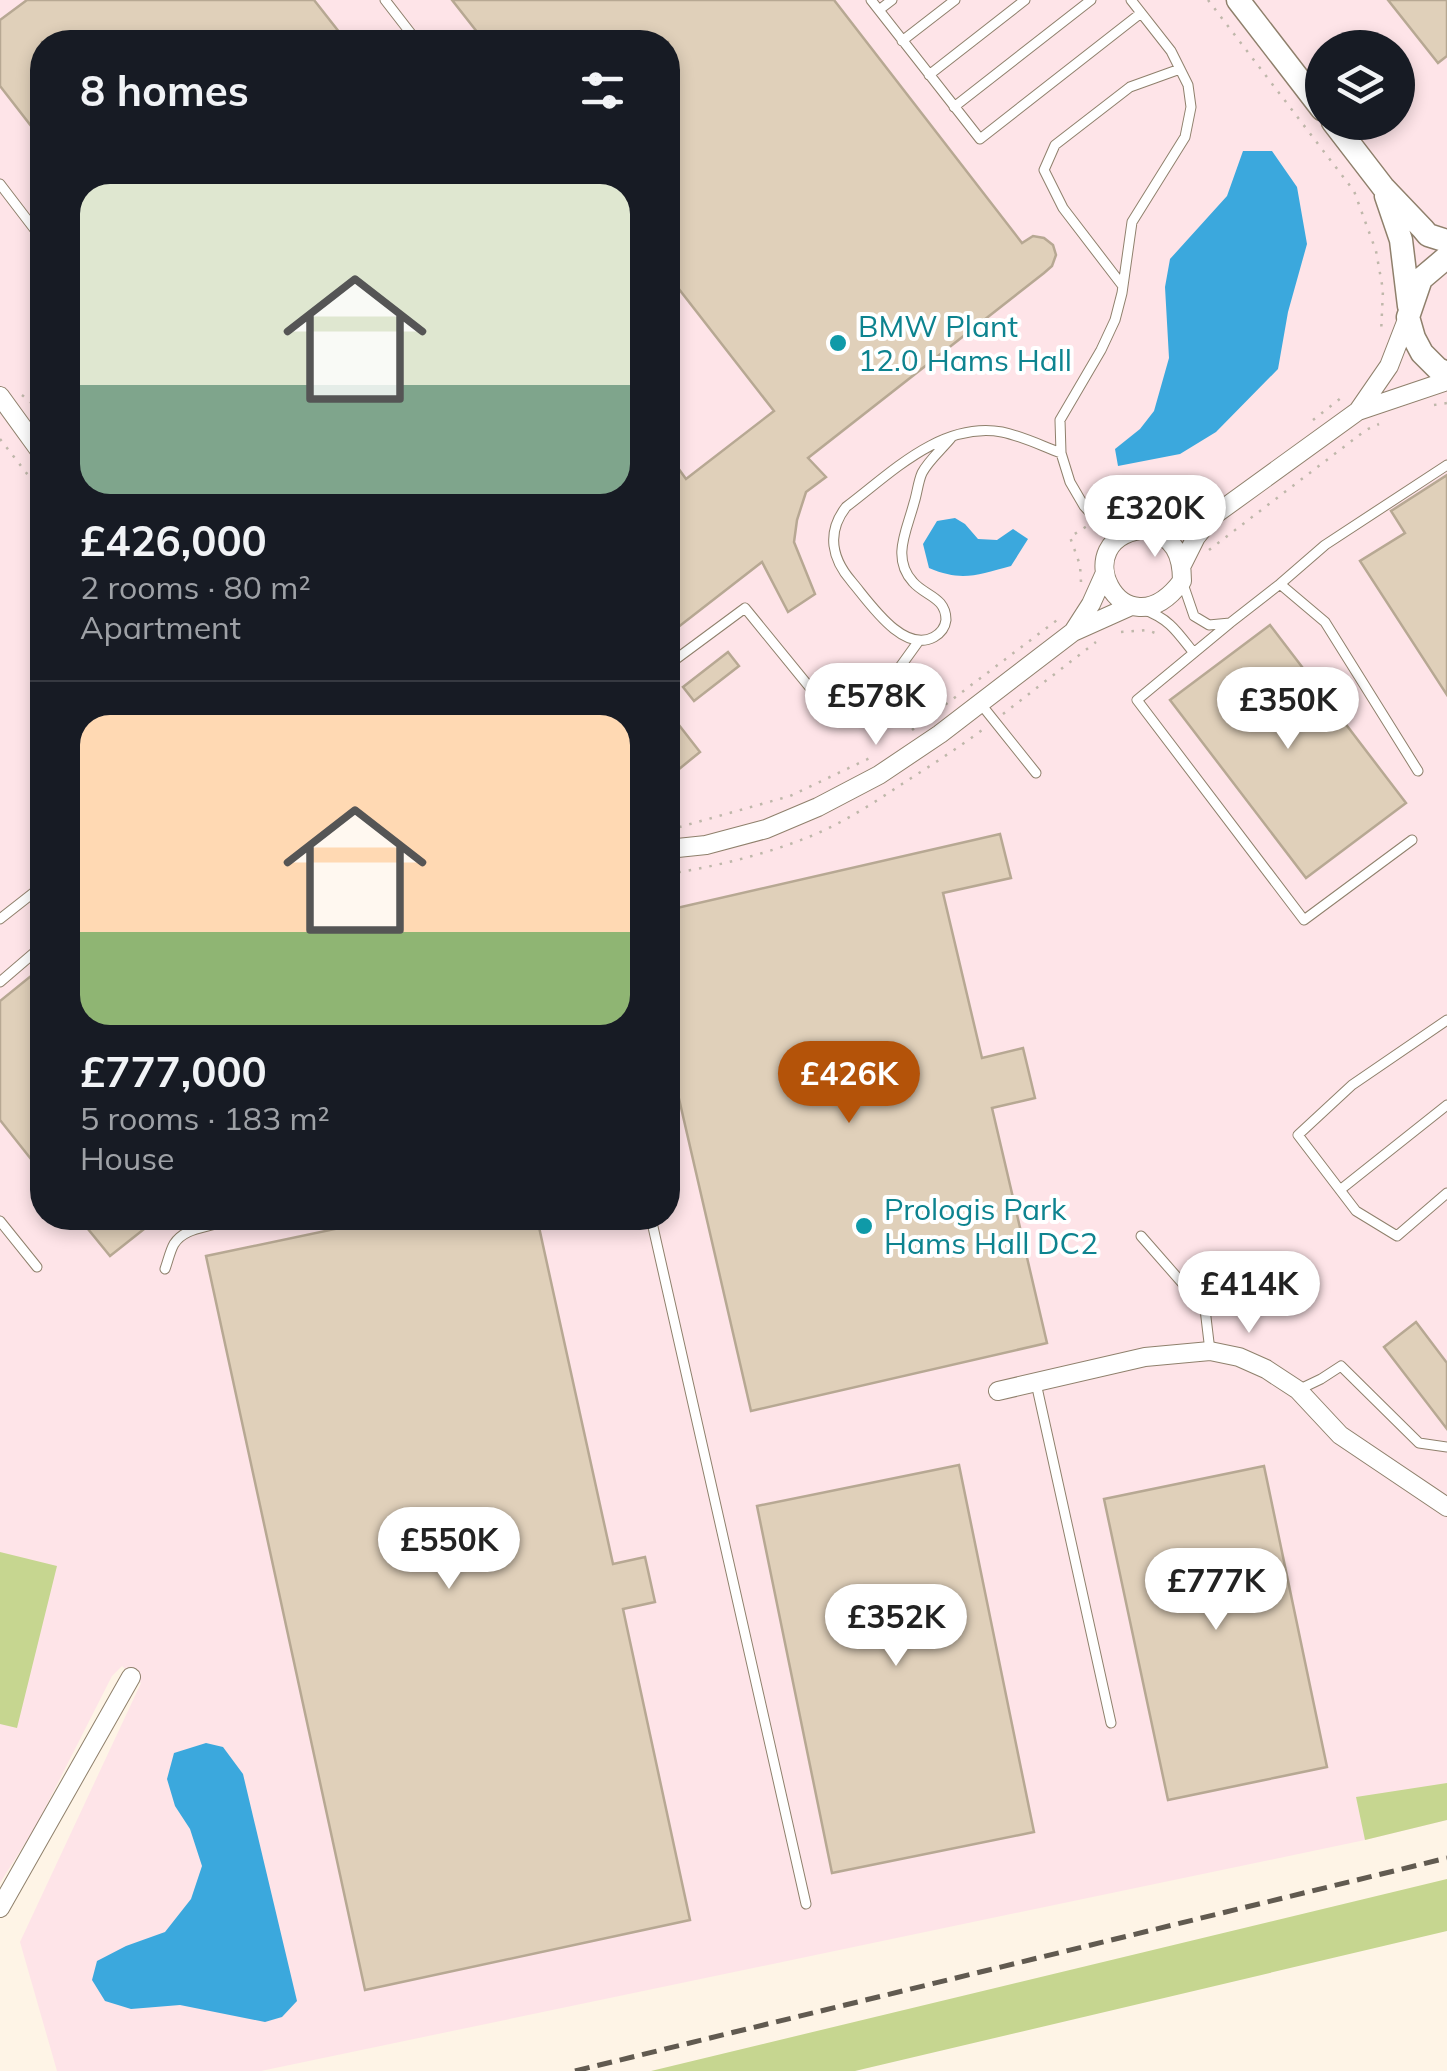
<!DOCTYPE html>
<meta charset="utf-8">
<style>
:root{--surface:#171b24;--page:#20242c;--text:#f1f3f6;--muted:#9ea1a6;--line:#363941;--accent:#b45309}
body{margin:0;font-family:Mulish,sans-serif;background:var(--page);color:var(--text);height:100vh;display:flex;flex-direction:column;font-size:38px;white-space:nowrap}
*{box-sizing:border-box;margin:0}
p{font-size:32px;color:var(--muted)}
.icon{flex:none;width:55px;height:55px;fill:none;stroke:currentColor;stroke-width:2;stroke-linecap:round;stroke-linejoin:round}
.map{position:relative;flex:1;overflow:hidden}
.sheet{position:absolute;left:30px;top:30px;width:650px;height:1200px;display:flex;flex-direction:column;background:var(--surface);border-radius:40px;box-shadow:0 5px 15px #0003}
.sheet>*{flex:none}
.tools{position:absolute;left:1305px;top:30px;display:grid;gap:20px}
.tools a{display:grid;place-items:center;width:110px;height:110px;border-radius:50%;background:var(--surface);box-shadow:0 5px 15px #0003;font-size:50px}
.price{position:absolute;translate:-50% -85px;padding:0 22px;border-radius:35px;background:#fff;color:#222;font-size:32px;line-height:65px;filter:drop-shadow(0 2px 5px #0008)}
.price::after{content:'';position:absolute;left:50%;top:60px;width:30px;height:22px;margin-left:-15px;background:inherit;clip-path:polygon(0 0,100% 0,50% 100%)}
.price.selected{background:var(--accent);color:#fff}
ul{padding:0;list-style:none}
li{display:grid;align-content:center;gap:20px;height:530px;padding:0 50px}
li+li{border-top:2px solid var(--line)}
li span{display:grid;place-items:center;height:310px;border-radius:30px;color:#555}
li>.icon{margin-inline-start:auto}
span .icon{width:180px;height:180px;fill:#fffc;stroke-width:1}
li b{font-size:42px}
h2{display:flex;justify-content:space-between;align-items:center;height:120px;padding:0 50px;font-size:42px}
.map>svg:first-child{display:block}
</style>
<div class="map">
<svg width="1447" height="2071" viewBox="0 0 1447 2071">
<rect width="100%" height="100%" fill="#fef4e6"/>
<!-- industrial -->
<path fill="#fee4e8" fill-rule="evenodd" d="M0,0H1447V1820L1365,1840L261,2071H57L20,1942L141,1683L122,1666L112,1676L36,1826L0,1883ZM42,42H668V1218H42ZM1322,48H1398V122H1322Z"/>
<!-- green -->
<path fill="#c6d690" d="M0,1552L57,1566L17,1728L0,1724Z
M1447,1783V1820L1365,1840L1356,1797Z
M1447,1879V1931L855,2071H651Z"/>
<!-- water -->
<path fill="#3ba8dd" d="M1243,151H1272L1297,187L1307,244L1288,312L1278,369L1216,432L1180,454L1118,466L1115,449L1140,429L1154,411L1169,358L1165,287L1170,259L1227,196Z
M955,518L965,524L978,539L997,540L1013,529L1028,539L1011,566C977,575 962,582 929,568L923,544L937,521Z
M206,1743L223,1747L243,1774L297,2001L282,2017L265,2022L180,2005L131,2009L105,2001L92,1980L97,1961L126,1946L165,1932L191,1899L202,1866L190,1829L175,1806L167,1779L174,1753Z"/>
<!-- building -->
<path fill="#e0d0ba" stroke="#b7a893" stroke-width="2.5" d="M27,0H314L347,42H42V140L0,86V20Z
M452,0H834L1022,243L1033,236L1044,238L1053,245L1056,255L1052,266L1044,273L808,458L826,477L806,492L797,520L794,542L815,594L788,612L762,562L668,635V454L686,479L774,411L668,275V42H485Z
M1388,0H1447V56L1438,63Z
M1447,475V695L1360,561L1405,533L1391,511Z
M1270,625L1406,803L1306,878L1170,700Z
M728,652L739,666L694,701L683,687Z
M668,711L700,752L668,778Z
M1000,834L1011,878L943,893L982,1058L1023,1048L1035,1098L992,1108L1047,1343L751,1411L668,1051V910Z
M42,967V1173L0,1120V1001Z
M79,1218H158L110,1256Z
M387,1218H537L613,1564L645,1557L655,1602L623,1609L690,1920L365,1990L206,1256Z
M1416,1322L1447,1363V1429L1384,1347Z
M959,1465L1034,1832L832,1873L757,1506Z
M1264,1466L1327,1767L1168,1800L1104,1499Z"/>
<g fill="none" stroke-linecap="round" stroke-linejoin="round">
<defs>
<path id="lane" d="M385,0L416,40
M871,0L980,139L1141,13
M879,10L892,0
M902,41L955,0
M929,75L1025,0
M954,107L1091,0
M0,184L42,239
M1122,285L1063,208L1044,170L1055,145L1130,87L1180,69
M951,438C942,449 928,461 922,473C918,482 917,494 914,503C907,530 891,558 913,582C925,596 946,597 946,620C945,628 941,633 934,637C903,654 869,602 852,582C832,559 826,533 846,507C890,474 941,421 1002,432C1022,436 1042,446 1061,453
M1115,540L1084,506L1070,482L1061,453L1060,420L1101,350L1115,320L1122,293L1132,222L1185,137L1191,107L1188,85L1171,51L1131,0
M1182,581L1194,616L1209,625L1230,623L1280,584L1325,545L1447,465
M1280,584L1325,622L1418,771
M1143,609C1169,619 1176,630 1193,652
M1230,623L1137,700L1304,920L1412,840
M668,665L745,608L829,711L862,720L876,714L895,674L918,642
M980,703L1036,773
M0,919L42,886
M0,982L42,946
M1447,1020L1352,1085L1298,1135L1356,1211L1397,1236L1447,1193
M1340,1190L1447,1105
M651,1218L806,1904
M0,1221L37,1267
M1141,1236L1205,1309L1210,1351
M165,1269C168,1261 170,1251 174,1244C186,1225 213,1229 229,1218
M1036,1383L1111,1723
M1298,1390L1321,1379L1341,1366L1419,1443L1447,1447"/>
<path id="street" d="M0,396L42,454
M1358,411L1389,366L1408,317
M1148,529C1174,538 1182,554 1182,581C1123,660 1060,535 1148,529Z
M1148,529L1213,516
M1182,565L1196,537L1213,516L1358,411L1447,381
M1073,632L1091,604L1104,575
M668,849L706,845L766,829L818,807L879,775L940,734L1073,632L1131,606
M998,1391L1145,1357L1210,1351L1239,1357L1266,1369L1298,1390L1340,1435L1447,1507
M0,1908L131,1677"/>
<path id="secondary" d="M1238,0L1322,109
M1333,122L1383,187L1423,229L1428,235L1447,241
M1386,196L1401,240L1409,306
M1447,257L1421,279L1408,317L1414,338L1422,353L1438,369L1447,373"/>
</defs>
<!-- lane casing -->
<use href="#lane" stroke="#8f806c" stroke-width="11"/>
<!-- street casing -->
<use href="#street" stroke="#8f806c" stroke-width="20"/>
<!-- secondary casing -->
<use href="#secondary" stroke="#8f806c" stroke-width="25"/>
<!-- path -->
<path stroke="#bfb7aa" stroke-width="2.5" stroke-dasharray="2.5 8" stroke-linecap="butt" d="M1208,0L1354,191L1376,251L1383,290L1381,334
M22,395L42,412
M1434,405L1447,403
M1313,420L1346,394
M0,439L42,493
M1104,511L1110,505L1127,511H1142
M1209,550L1366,430L1379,424
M1081,582L1080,565L1070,537L1087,526
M1121,632L1147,630L1158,634
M1003,714L1096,642
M912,730L1061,617
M669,830L790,796L872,757
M668,874C718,866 768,854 816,834C846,821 875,802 902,784C930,766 958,748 985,728"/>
<!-- lane -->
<use href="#lane" stroke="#fff" stroke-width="9"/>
<!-- street -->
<use href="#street" stroke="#fff" stroke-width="18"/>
<!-- secondary -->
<use href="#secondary" stroke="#fff" stroke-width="22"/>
<!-- rail -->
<path stroke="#615a50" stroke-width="5" stroke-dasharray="15 8" stroke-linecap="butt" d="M575,2071L1447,1858"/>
</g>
<!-- markers -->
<g fill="#0f9aa8" stroke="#fff" stroke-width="4">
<circle cx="838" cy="343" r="10"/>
<circle cx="864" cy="1226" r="10"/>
</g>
<g text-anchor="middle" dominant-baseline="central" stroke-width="8" stroke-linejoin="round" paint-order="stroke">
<!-- culture labels -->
<g font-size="30" fill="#0d838f" stroke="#fff" text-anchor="start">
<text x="858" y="326">BMW Plant<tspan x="858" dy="34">12.0 Hams Hall</tspan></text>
<text x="884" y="1209">Prologis Park<tspan x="884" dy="34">Hams Hall DC2</tspan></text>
</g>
</g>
</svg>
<div class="tools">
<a><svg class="icon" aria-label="layers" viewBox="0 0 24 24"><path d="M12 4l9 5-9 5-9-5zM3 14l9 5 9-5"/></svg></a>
</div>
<b class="price" style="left:1155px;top:560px">£320K</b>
<b class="price" style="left:876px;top:748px">£578K</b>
<b class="price" style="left:1288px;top:752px">£350K</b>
<b class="price selected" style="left:849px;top:1126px">£426K</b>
<b class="price" style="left:1249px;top:1336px">£414K</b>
<b class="price" style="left:449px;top:1592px">£550K</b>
<b class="price" style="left:1216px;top:1633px">£777K</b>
<b class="price" style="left:896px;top:1669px">£352K</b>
<section class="sheet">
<h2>8 homes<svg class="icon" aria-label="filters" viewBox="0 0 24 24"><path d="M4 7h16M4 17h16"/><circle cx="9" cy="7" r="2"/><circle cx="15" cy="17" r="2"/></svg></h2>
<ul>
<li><span style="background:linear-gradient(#dfe7d0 65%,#7fa58c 0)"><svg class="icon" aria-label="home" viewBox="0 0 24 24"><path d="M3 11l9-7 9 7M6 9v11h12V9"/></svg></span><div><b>£426,000</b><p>2 rooms · 80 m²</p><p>Apartment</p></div></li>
<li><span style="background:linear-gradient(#ffd9b3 70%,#8fb573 0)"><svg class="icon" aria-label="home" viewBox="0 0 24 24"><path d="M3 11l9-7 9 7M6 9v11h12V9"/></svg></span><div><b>£777,000</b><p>5 rooms · 183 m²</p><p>House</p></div></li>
</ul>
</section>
</div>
